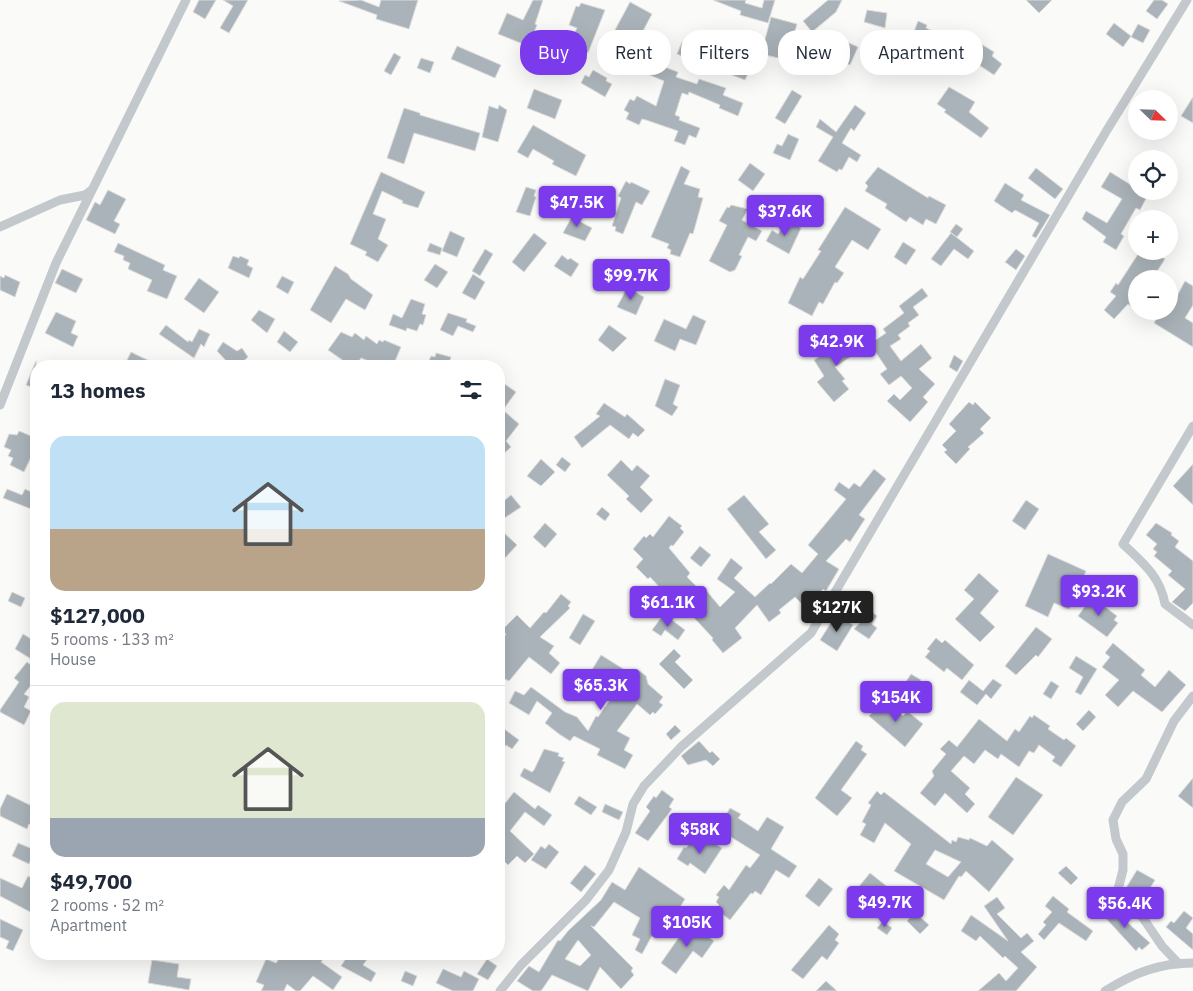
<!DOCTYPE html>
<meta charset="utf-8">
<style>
:root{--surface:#fff;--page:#f6f6f7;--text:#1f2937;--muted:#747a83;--line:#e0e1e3;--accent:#7c3aed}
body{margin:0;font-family:"IBM Plex Sans",sans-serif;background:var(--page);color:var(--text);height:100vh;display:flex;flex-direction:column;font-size:19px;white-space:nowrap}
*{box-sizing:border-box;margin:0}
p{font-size:16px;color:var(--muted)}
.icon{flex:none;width:28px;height:28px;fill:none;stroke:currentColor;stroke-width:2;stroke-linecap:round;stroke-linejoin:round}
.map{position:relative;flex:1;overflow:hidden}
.details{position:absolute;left:30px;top:360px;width:475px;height:600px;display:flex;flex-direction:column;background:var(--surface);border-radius:20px;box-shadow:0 5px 20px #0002}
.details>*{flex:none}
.guide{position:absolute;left:520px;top:30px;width:475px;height:45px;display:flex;gap:10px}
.needle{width:32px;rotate:113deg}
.fabs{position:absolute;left:1128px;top:90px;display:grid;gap:10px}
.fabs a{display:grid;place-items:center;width:50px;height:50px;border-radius:50%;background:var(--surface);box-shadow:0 5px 20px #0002;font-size:25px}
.price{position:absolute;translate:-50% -42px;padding:0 11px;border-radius:5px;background:var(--accent);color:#fff;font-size:16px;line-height:32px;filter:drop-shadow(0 1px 2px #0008)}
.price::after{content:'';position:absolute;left:50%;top:30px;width:15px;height:11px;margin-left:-8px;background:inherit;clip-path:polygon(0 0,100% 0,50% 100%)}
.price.on{background:#222;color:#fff}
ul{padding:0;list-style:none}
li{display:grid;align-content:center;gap:10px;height:265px;padding:0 20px}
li+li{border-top:1px solid var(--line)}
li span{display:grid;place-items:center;height:155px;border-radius:15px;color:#555}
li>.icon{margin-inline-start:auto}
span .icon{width:90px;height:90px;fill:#fffc;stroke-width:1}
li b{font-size:21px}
h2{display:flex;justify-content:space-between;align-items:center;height:60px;padding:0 20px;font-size:21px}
.tag{padding:0 18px;border-radius:20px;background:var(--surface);box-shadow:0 5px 20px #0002;font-size:18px;line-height:45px}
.tag.on{background:var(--accent);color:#fff}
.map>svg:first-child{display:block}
</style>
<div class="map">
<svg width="1193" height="991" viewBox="0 0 1193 991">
<rect width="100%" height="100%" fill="#fafaf8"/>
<!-- building -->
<path fill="#aab3b9" stroke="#dcdcda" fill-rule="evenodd" d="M199,0H216L205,19L193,12Z
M223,0H248L229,33L220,28L233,6Z
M361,0L379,7L381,0H418L409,29L376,19L377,15L339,1Z
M533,0H543L535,24L537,25L528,46L498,34L507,13L523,20Z
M713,0H746L745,3L762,8L764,0H775L768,23L740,15L741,11Z
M828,0H842L836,12L812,32L803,21Z
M1026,0H1052L1039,13Z
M1154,0H1162L1168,4L1157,19L1146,11Z
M630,2L652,14L637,42L615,30Z
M581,3L605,10L588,53L569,44L577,28L569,25L576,6L579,7Z
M867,10L887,13L885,28L864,22Z
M771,17L797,24L787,60L761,54Z
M918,21L927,25L926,28L937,33L932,47L920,42L918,49L909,45Z
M1114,23L1131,36L1123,47L1106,34Z
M1138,24L1150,30L1143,43L1131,37Z
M730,38L739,41L735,50L727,46Z
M973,39L994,52L992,56L1002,64L994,75L964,55Z
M644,40L668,50L662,66L678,72L676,77L697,84L699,79L726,88L723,95L743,103L738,116L719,108L720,105L689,92L688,95L682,93L675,115L680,117L679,120L700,128L696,138L689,135L685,145L674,141L678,131L646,120L642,119L639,125L626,119L629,113L624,110L630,99L634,101L637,96L656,106L664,81L633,68Z
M682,42L704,50L699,63L677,54Z
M847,42L858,47L850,65L838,59Z
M457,46L501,65L495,78L451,59Z
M394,53L401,57L391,75L384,71Z
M732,54L753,63L745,80L724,72Z
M421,58L434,62L430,73L417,68Z
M593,70L607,78L606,81L612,84L605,97L581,83L585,75L589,77Z
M949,87L975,102L969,112L989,128L981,138L944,112L946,110L937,104Z
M534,89L562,100L555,119L527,108Z
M792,90L802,96L785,124L775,118Z
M1193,97V123L1181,116Z
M499,105L507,110L498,142L482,137L489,106L498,109Z
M855,105L866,113L854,131L851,128L842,143L861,155L857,162L849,157L842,170L839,169L837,172L818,161L833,137L816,127L820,119L836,132Z
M404,108L420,113V115L480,133L475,151L414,133L404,164L387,158Z
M533,125L586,155L576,176L552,164L554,161L533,149L528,158L517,152Z
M788,134L799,139L790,160L773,153L777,144L782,146Z
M750,163L765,174L753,191L738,180Z
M681,166L690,171L684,184L700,189L698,197L703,198L693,234L690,233L680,257L670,254L671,250L667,248L669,244L651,237Z
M878,167L928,198L929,196L946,205L936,224L926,219L923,225L910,217L906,222L885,208L887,204L865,191L868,186L865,183Z
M1036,168L1063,189L1055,199L1028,178Z
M381,172L425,192L418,208L402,203L403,201L382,191L373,214L386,219L378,239L388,245L378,262L365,255L367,252L350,244Z
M1110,172L1136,188V191L1148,195L1140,210L1136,208L1121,234L1124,236L1116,250L1103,242L1106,237L1082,219L1086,211L1107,223L1122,199L1101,187Z
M626,181L630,184L631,182L650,191L642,205L636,202L623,234L615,231L616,227L612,226L621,198L618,196Z
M1005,183L1024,195L1021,200L1050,215L1036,238L1032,236L1039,223L1015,210L1012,213L994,201Z
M526,187L536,190L534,196L536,197L530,216L516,212Z
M108,190L126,199L114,221L120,224L115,234L86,220L95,202L100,205Z
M731,205L748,209L742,220L762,231L756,241L748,237L739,255L742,256L735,270L730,272L709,261L727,225L719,221L727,207L729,208Z
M845,207L881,229L868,250L852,240L835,267L844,273L837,283L835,282L823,304L819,302L812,316L788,303L800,277L803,279L821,251L818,250Z
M575,211L582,215L579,221L592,228L585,241L563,233Z
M787,220L801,228L789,254L766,241L772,230L778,234Z
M956,224L963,229L957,237L950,232Z
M450,231L465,238L457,257L442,251Z
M534,233L547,243L524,272L512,262Z
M951,233L974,251L968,259L954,249L941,266L931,259Z
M903,242L916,250L906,265L894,257Z
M118,243L165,265L163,270L177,276L167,299L147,291L152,280L128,269L130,263L123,260L124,256L114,252Z
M430,243L442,248L440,255L427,251Z
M485,249L493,254L480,276L472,271Z
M1016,249L1025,256L1016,270L1005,262Z
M1140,251H1154L1165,259L1152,279H1136V310L1128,304L1114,319L1104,310L1116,296L1110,292L1116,283L1118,285Z
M562,255L568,260L570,258L579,264L571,277L554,266Z
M233,256L239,258L240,256L249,260L247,265L253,268L249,278L228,268Z
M435,264L448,272L437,288L424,280Z
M335,266L348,274L351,279L373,295L365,310L346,299L331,323L310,310Z
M62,269L83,279L76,293L55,283Z
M473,274L485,282L475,300L462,293Z
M5,275L20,282L15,297L0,290V276L4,278Z
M282,276L294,282L288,294L276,287Z
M199,278L219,292L204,313L184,299Z
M1185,281L1193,286V305L1185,318L1193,323V347L1154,323L1161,311H1169Z
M628,286L637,289L635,292L644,297L636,315L617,307Z
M922,288L928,296L913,307L919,315L908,323L910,326L898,335L901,339L890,346L901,361L921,344L932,358L919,369L935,384L923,397L928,402L910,422L887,401L894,394L900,400L912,388L901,376L889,385L880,374L887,369L870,344L886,333L883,329L904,313L899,306Z
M411,299L425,304L422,314L426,315L423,325L420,324L417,331L407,328L406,331L389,325L393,314L402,318Z
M259,310L275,319L267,333L251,320Z
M56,312L76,321L71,333L78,336L73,347L45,333Z
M448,313L467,319L466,322L476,326L473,332L458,326L453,336L440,330Z
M693,315L706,321L696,345L680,339L675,351L654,341L664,319L686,329Z
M166,325L188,342L189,340L192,342L199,329L210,334L204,347L201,344L194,358L159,334Z
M609,325L627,338L613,352L598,340Z
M284,331L298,342L290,352L277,342Z
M341,332L352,337L355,333L364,340L366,336L377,344L379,340L383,342L384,340L401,347L393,366H381L361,358L356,366H351L328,350Z
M855,335L864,348L835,367L845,379L842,381L849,389L834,402L817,382L824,376L814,360Z
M223,342L237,351L242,348L248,357L238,366H231L217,351Z
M131,352L141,357L161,366H124Z
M436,353L451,357L448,366H427L431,356L435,357Z
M954,355L963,361L957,372L949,367Z
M36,361V389L26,385Z
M665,379L680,385L673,404L678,407L672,416L655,406Z
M499,380L516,392L503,410L519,424L506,441L511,447L499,458Z
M969,402L973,405L975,402L991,418L980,429L984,433L968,447L970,449L956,464L944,452L947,450L942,445L956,431L949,424Z
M604,403L625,417L627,414L645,430L638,437L633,433L629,439L610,425L582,448L574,437L600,416L596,414Z
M19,431L36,438V457L32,455L24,472L10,465L13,458L8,456L11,450L4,447L9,434L17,435Z
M562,457L571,464L565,472L556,465Z
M541,459L555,472L541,486L527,476Z
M621,460L632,471L637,465L650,476L640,487L653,500L641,513L626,499L629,496L607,475Z
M1193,464V505L1173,486Z
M874,469L886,479L859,515L865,519L850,542L846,539L826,561L839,569L826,591L823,589L805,607L795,597L779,610L781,613L769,622L757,605L735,628L742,638L723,653L712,640L713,638L681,604L678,607L650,577L648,579L636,567L643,559L633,549L644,536L646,538L650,534L653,537L669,516L682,526L680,528L684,532L673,546L671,545L669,548L690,573L687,577L700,590L705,589L720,607L735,592L717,579L731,558L743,568L734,578L755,597L770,583L771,584L791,564L802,573L818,554L808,545L846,499L834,490L839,482L849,489L854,483L860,487Z
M7,489L22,495L25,489L36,494V511L3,498Z
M511,495L521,507L503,519L499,514V505Z
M744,495L769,524L759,532L776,550L766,559L727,509Z
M1026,500L1039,509L1025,530L1012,521Z
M602,507L610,514L605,521L596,514Z
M545,523L557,534L545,548L533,537Z
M1156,523L1172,533L1171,535L1179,541L1175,547L1193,561V603L1185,611L1172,602L1185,589L1168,575L1172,571L1154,556L1157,552L1153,549L1157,544L1146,535Z
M499,528L517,545L504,559L499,554Z
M700,546L711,555L701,567L690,558Z
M1048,554L1086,571L1069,609L1054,603L1048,617L1025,606Z
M979,573L999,591L980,613L995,627L980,642L955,619L974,599L964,590Z
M12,592L25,598L21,607L8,601Z
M561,594L571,602L568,606L570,608L540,637L554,646L549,653L560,663L551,674L529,657L509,681L499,676V645L506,634L502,630L517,615L530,628L544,612L546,613Z
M1092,597L1117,616L1114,620L1118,623L1107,637L1078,616Z
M871,611L877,616L872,624L877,628L869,639L854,629Z
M583,614L595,621L580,645L569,638Z
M664,614L685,630L678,640L665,630L661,636L652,630Z
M841,617L853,625L837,651L820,640L832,621H839Z
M1036,627L1052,639L1038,657L1036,655L1016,675L1005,666Z
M23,634L36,642V662L15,649Z
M936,638L942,643L945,640L974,665L962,680L947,668L944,672L925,657L930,651L927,649Z
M1113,643L1145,670L1141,675L1155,687L1169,670L1186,685L1162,712L1133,691L1118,707L1105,695L1119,680L1102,667L1110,657L1105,653Z
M674,649L681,656L675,662L693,680L684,689L659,664Z
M601,655L633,675L637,669L646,676L648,684L663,697L659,702L663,705L655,714L653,712L650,715L637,704L617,731L630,738L624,750L633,755L625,769L597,755L600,749L574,736L570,741L559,734L545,723L552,713L537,701L529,715L509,703L515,691L524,695L531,687L565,712L577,717L588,731L596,716L598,717L615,693L600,684L602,681L590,673Z
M1076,656L1097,669L1081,695L1075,692L1083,677L1069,668Z
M27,662L36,669V679L24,694L29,697L24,707L31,711L24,725L0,712V710L19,682L14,678Z
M911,674L921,680L912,692L903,686Z
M993,679L1002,685L991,699L986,694L977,705L960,692L969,680L983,691Z
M1051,681L1059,686L1051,699L1043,694Z
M884,699L903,716L907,711L923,724L905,747L869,716Z
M1089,710L1096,717L1083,731L1076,724Z
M1034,715L1050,726L1048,729L1064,740L1066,738L1076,746L1061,767L1052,761L1055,757L1039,745L1034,753L1029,751L1019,767L1001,754L998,759L985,750L974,764L964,756L951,771L970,788L965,794L975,804L967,813L945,793L935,806L920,793L934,776L932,771L946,754L940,749L949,740L957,747L979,719L1007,741L1015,729L1019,732L1030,716L1032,718Z
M499,725L519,740L512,749L506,745L499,754Z
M675,725L681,731L671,740L666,734Z
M699,741L710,753L712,751L720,759L713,766L706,760L688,765L681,756Z
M856,741L863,746L861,750L867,754L841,790L852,798L837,816L815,798Z
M544,749L559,753L558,756L564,758L562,761L565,762L550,793L520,776L524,768L532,772L534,770Z
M1016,777L1043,795L1013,835L988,817Z
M1193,778V808L1178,796Z
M662,790L674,799L669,807L672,809L648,841L635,833L650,811L646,807L654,796L656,798Z
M877,791L881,795L884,792L951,844L952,840L956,842L958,837L969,840L970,838L987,846L992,840L1014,859L989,892L966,871L961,877L959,876L944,900L894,871L911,844L885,823L874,843L860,835L866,824L862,822L871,805L868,803ZM935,850L961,862L948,877L926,864Z
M514,792L535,809L538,805L552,815L544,826L525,812L510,831L534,854L525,863L517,856L508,865L499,856V811Z
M7,794L36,808V827L29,824L27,829L0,816V809Z
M579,796L597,807L591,815L574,804Z
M605,804L623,812L619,820L602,812Z
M730,808L741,814L738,818L758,831L767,817L784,827L771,849L797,866L789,878L776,870L761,895L755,891L753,894L751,893L730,920L716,909L719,905L716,902L719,897L716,895L724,885L729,890L746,865L750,868L760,855L718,829Z
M706,838L722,848L705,874L690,863L688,866L677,859L684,847L686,848L693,839L701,845Z
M18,843L35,850L29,864L12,856Z
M549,844L559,852L546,869L531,860L541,846L545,849Z
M585,865L596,874L581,892L570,883Z
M1066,866L1078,878L1071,885L1058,873Z
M639,867L685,899L674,917L669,914L657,934L654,932L642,954L635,950L640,939L632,935L640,918L614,902L594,927L591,926L633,968L631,971L634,975L621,989L600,967L588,991L552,975L541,991H533L517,981L529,966L539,972L558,940L560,941L568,931L601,900L612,882L625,890ZM578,940L591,955L580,966L565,959Z
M1137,870L1155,880L1144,898L1126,888Z
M870,873L889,888L875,906L879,909L872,918L848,900Z
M28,876L36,881V915L0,896V878L22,888Z
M819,878L833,889L819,907L805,896Z
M1053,896L1069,909L1067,912L1093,931L1086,941L1059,923L1044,940L1038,934L1046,925L1043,922L1052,912L1045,906Z
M997,897L1005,908L997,914L1021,938L1027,933L1034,941L1021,952L1037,967L1016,991H978L999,973L1006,981L1018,968L1005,956L1003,958L980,936L976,941L961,931L971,915L1008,941L984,906Z
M1114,904L1127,922L1150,943L1142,950L1139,947L1136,951L1102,914Z
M1184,911L1193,918L1186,928L1193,934V950L1166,927L1171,921L1174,923Z
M913,914H917L929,925L920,934L907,921Z
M0,919L23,930L13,951L6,948L9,941L0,937Z
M883,921L892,928L887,935L877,928Z
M689,923L714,941L702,958L693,951L676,974L661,963Z
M829,925L839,934L835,940L839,943L827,960L822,956L803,979L791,970Z
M282,954H327L321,962L342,977L333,990L313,976L300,991H296L287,984L284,991H261L264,985L256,982L266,959L276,963Z
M349,954H371L363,965L376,973L371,982L341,966Z
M487,959L497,966L488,980L477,974Z
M152,960L179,964L177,977L191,979L189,990L148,983Z
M443,969L461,977L464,971L479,979L473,991H453L436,983Z
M405,971L417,976L413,986L401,981Z
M826,981L837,991H816Z"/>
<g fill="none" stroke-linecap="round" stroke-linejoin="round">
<!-- minor -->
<path stroke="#c3c8cc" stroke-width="9" d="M0,227L60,200L85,195L92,190
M0,405L56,263L186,0
M1193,426L1123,544C1143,563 1160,576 1165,604L1193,625
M1179,964L1162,946L1143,918L1117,893L1123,870V854L1116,839L1113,820L1122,802L1146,779L1174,721L1193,696
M500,991L521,965L586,900L609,870L626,832L633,804L644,786L681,747L811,633L1107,130L1187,0
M1105,991C1134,973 1159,963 1193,963"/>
</g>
</svg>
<div class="fabs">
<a><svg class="needle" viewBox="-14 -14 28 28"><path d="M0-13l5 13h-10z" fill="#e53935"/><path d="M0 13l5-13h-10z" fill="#747a83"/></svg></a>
<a><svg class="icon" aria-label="locate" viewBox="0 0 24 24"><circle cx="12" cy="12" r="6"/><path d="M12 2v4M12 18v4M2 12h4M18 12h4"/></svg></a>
<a>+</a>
<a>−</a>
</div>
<b class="price" style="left:577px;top:228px">$47.5K</b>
<b class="price" style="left:785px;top:237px">$37.6K</b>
<b class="price" style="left:631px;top:301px">$99.7K</b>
<b class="price" style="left:837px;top:367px">$42.9K</b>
<b class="price" style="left:1099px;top:617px">$93.2K</b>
<b class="price" style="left:668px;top:628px">$61.1K</b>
<b class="price on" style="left:837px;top:633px">$127K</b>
<b class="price" style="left:601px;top:711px">$65.3K</b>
<b class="price" style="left:896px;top:723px">$154K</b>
<b class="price" style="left:700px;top:855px">$58K</b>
<b class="price" style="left:885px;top:928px">$49.7K</b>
<b class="price" style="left:1125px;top:929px">$56.4K</b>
<b class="price" style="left:687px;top:948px">$105K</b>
<div class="guide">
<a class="tag on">Buy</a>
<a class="tag">Rent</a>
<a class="tag">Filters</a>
<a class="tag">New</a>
<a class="tag">Apartment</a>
</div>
<section class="details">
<h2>13 homes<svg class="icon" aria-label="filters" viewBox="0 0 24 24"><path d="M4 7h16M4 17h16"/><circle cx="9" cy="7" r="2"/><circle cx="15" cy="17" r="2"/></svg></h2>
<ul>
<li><span style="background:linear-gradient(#bfe0f5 60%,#b9a48a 0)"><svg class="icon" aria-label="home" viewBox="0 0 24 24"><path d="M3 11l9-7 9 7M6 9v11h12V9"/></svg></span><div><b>$127,000</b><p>5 rooms · 133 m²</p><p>House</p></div></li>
<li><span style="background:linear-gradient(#dfe7d0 75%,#9aa5b1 0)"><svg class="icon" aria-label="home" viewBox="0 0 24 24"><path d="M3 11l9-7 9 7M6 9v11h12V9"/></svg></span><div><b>$49,700</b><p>2 rooms · 52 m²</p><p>Apartment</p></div></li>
</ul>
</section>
</div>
